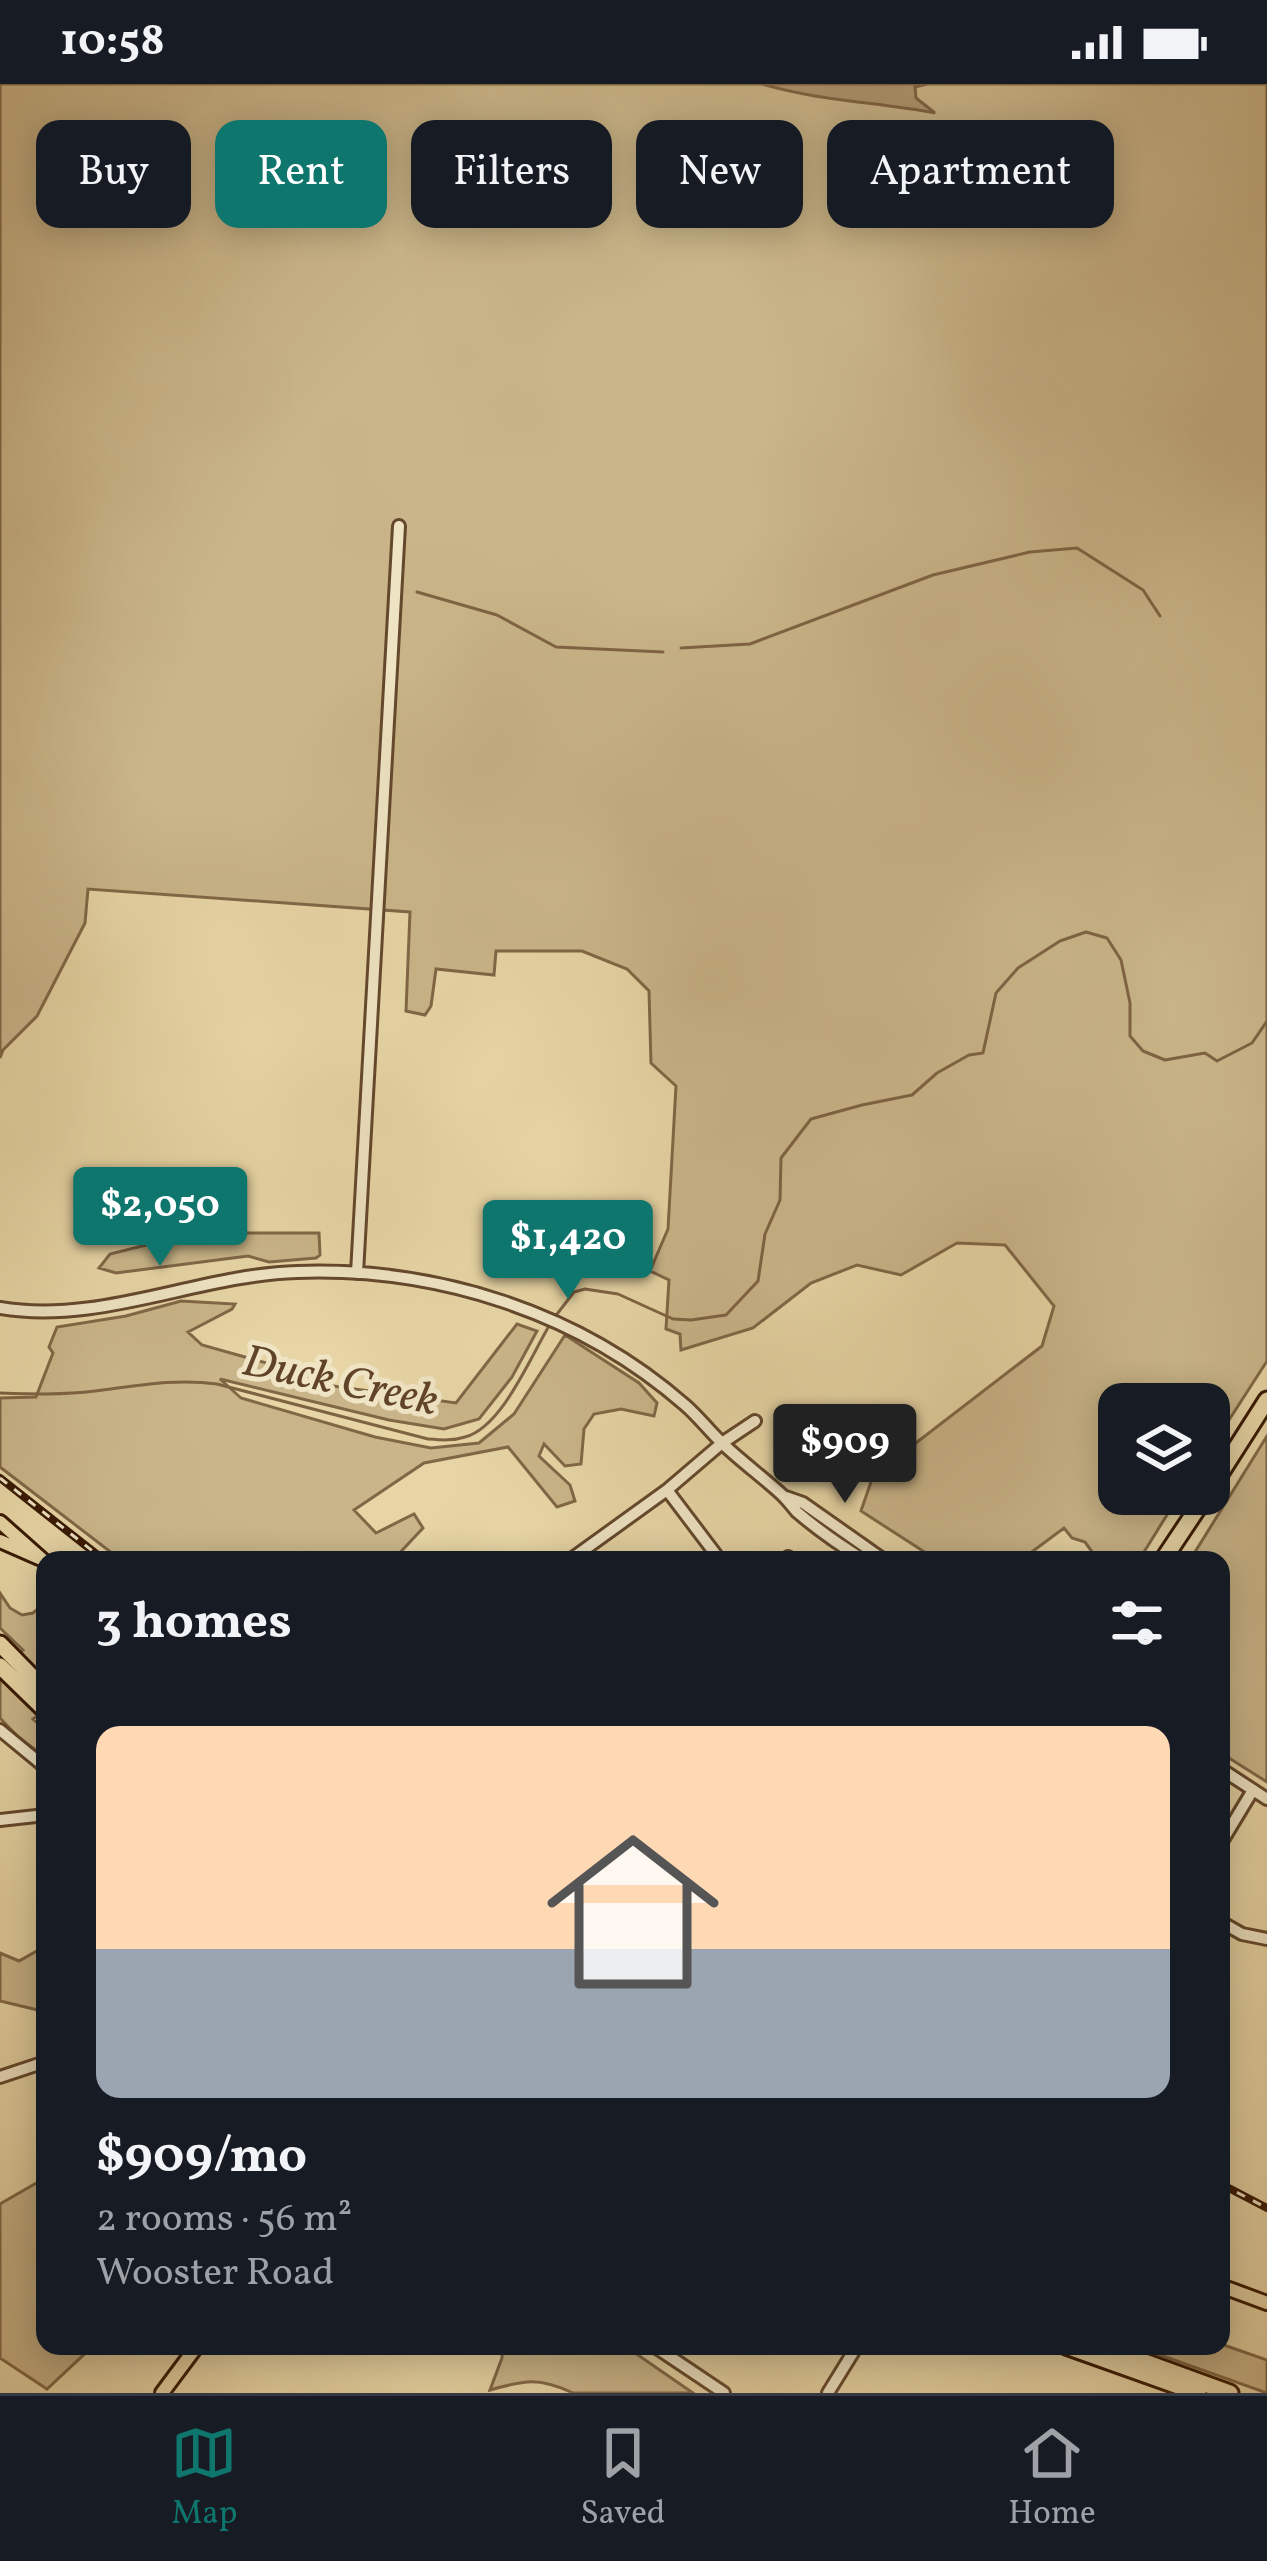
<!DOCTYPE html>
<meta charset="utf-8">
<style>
:root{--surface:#171b24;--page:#20242c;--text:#f1f3f6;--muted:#9ea1a6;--line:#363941;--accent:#0f766e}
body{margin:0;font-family:Vollkorn,serif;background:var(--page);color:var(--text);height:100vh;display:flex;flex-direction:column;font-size:45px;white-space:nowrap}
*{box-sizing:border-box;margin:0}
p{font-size:39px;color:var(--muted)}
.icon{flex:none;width:66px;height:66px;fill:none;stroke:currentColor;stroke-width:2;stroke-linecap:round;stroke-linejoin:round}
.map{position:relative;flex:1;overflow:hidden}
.sheet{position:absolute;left:36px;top:1467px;width:1194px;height:804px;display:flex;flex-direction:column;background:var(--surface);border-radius:24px;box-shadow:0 6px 30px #0003}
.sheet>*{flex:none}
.banner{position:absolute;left:36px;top:36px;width:1197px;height:108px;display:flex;gap:24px}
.tools{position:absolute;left:1098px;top:1299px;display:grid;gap:24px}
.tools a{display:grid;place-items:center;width:132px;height:132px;border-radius:24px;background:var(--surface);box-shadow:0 6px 30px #0003;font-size:60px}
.price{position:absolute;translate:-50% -102px;padding:0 27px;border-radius:12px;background:var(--accent);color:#fff;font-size:39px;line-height:78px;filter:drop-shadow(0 3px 6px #0008)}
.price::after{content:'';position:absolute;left:50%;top:72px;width:36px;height:27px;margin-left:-18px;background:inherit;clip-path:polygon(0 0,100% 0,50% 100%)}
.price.on{background:#222;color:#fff}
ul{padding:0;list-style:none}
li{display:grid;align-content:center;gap:24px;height:636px;padding:0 60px}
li+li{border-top:3px solid var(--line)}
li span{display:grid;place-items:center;height:372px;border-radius:24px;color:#555}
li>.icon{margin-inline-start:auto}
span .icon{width:216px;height:216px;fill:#fffc;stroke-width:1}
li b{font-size:51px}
h2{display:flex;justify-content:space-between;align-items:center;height:144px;padding:0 60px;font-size:51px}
.pill{padding:0 42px;border-radius:24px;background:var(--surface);box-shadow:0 6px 30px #0003;font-size:42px;line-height:108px}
.pill.on{background:var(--accent);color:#fff}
.status{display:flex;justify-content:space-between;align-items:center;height:84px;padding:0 60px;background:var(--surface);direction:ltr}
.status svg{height:33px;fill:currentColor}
.dock{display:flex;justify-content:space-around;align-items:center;height:168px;border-top:3px solid var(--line);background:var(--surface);font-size:33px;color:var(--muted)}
.dock a{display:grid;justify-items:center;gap:6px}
.dock .on{color:var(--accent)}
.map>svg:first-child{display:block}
</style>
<div class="status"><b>10:58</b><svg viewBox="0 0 49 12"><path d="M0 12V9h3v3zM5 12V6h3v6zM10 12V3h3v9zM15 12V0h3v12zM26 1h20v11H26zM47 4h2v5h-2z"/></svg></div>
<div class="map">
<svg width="1267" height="2309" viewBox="0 0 1267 2309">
<rect width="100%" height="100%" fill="#e7d5a5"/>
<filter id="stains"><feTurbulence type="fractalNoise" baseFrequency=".00167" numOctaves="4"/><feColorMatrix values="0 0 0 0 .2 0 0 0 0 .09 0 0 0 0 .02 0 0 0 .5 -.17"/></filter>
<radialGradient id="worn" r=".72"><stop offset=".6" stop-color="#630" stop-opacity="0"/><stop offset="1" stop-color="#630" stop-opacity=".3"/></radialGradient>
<!-- green -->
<path fill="#c9b589" stroke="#806746" stroke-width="3" d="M0,0H1267V1277L1209,1367V1320H1119V1410H1180L1139,1476H1098L1085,1458L1072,1454L1064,1444L1021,1476H937L861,1427L873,1392L1042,1262L1054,1222L1005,1161L957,1159L901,1191L857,1181L811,1199L753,1244L681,1266L680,1250L666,1245L669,1196L650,1187L668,1145L676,1002L651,979L649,907L627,885L582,867H496L494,891L436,885L431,922L425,931L406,927L410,828L88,805L85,839L37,932L3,966L0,974Z
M194,1149H319L320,1171L316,1174L269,1178L248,1172L116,1189L99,1184L110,1170Z
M181,1217L235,1220L232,1225L188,1248L202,1261L295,1287L333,1302L456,1319L517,1240L537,1247L512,1293L479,1335L444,1345L389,1336L220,1295L241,1314L375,1353L431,1364L479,1359L514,1330L565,1251L639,1299L657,1319L654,1332L621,1325L594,1330L584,1345L581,1380L565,1382L544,1360L539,1372L570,1401L575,1417L557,1423L508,1363L424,1379L354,1426L376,1449L414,1430L423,1444L393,1476H121L0,1383V1314L36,1313L53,1269L49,1263L57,1243L126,1232Z
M1267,1352V1698L1221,1669V1476H1190Z
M0,1509L10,1524L22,1531L33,1529L40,1523L45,1546V1627L33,1635L45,1646V1673L19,1654L0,1634V1582L23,1566L0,1544Z
M45,1854V1924L42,1927L0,1917V1869L19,1877L42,1864Z
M45,2094V2262H93L47,2305L0,2274V2120Z
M1221,2260L1267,2276V2309L1135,2262H1221Z
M502,2262H625L693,2309H573C539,2293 525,2296 490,2306L502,2274Z"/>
<!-- water -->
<path fill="#ac956e" stroke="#7e6343" stroke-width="3" d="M762,0H927L915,3L916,14L935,29C877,18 819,17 762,0Z"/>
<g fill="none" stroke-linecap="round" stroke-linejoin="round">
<!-- stream -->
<path stroke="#7e6343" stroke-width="3" d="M417,508L497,531L556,563L663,568
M681,564L750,560L933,491L1030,468L1077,464L1143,506L1160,532
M554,1234L574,1208L585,1205L618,1210L673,1235L691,1236L726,1231L758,1197L765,1150L780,1116L781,1074L811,1035L862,1021L912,1011L937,989L969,971L983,969L996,909L1018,884L1060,857L1086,848L1107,854L1121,876L1130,919V952L1143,967L1165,976L1205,969L1217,977L1252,959L1267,937
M0,1309C31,1310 63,1311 95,1307C136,1302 175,1294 217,1300L428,1355C441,1356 453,1357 465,1353C502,1343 530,1274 549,1242"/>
<defs>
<path id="minor" d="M357,1189L399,442
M0,1224C100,1241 197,1191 297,1188C437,1183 579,1228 685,1321C699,1333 710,1348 723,1360C741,1377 761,1392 779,1408C786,1414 791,1421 797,1428C817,1445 841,1462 864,1476
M667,1406L720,1476
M786,1413L803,1419L884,1476
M570,1476L667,1406L722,1359L755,1337
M783,1476L788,1473
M0,1646L45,1683
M1221,1685L1267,1715
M1221,1723V1738
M0,1736L45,1731
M1221,1759L1253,1706
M1221,1838L1242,1850L1267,1855
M0,1993L45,1978
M654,2262L724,2309
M828,2309L857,2262"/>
<path id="major" d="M0,1438L45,1478
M0,1457L39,1474
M1221,2202L1267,2219
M162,2309L197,2262"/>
<path id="highway" d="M1209,1407L1267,1316
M1163,1476L1207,1410
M0,1560L45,1606
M0,1582L45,1626
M1066,2262L1198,2309
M1101,2262L1230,2309"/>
</defs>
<!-- minor casing -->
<use href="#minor" stroke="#64482c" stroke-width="16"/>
<!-- major casing -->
<use href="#major" stroke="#381903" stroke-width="18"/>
<!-- highway casing -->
<use href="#highway" stroke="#381903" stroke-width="21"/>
<!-- minor -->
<use href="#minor" stroke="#efe4c4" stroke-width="10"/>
<!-- major -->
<use href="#major" stroke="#e7d5a5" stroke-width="12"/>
<!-- highway -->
<use href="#highway" stroke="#e7d5a5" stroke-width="15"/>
<defs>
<path id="rail" d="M0,1394L104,1476
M1221,2100L1267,2124"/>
</defs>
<!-- rail casing -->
<use href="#rail" stroke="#381903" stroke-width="8"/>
<!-- rail -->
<use href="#rail" stroke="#efe4c4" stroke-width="3" stroke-dasharray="9" stroke-linecap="butt"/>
</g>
<g text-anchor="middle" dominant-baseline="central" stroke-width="10" stroke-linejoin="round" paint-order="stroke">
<!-- water labels -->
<g font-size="45" font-style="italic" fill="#614428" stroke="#efe4c4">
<text transform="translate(340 1299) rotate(12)">Duck Creek</text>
</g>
</g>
<rect width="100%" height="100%" filter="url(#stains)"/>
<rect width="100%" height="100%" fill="url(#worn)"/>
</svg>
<div class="tools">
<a><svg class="icon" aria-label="layers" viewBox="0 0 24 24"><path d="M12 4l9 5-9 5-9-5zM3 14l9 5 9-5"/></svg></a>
</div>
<b class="price" style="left:160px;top:1185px">$2,050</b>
<b class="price" style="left:568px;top:1218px">$1,420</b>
<b class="price on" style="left:845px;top:1422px">$909</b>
<div class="banner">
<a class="pill">Buy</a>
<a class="pill on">Rent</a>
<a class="pill">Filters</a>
<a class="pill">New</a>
<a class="pill">Apartment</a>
</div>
<section class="sheet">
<h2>3 homes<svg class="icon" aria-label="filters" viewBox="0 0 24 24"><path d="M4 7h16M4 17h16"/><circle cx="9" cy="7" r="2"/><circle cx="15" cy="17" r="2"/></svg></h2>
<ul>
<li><span style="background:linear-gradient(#ffd9b3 60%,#9aa5b1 0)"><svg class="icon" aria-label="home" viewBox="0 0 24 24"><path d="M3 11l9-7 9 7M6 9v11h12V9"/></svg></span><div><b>$909/mo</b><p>2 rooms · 56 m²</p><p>Wooster Road</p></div></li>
</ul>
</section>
</div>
<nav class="dock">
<a class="on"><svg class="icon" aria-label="map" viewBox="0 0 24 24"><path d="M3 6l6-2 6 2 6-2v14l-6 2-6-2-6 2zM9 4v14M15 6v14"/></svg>Map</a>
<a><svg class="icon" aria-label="saved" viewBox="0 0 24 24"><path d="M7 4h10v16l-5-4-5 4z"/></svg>Saved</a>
<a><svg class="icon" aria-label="home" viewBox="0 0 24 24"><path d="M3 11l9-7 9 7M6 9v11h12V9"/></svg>Home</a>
</nav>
